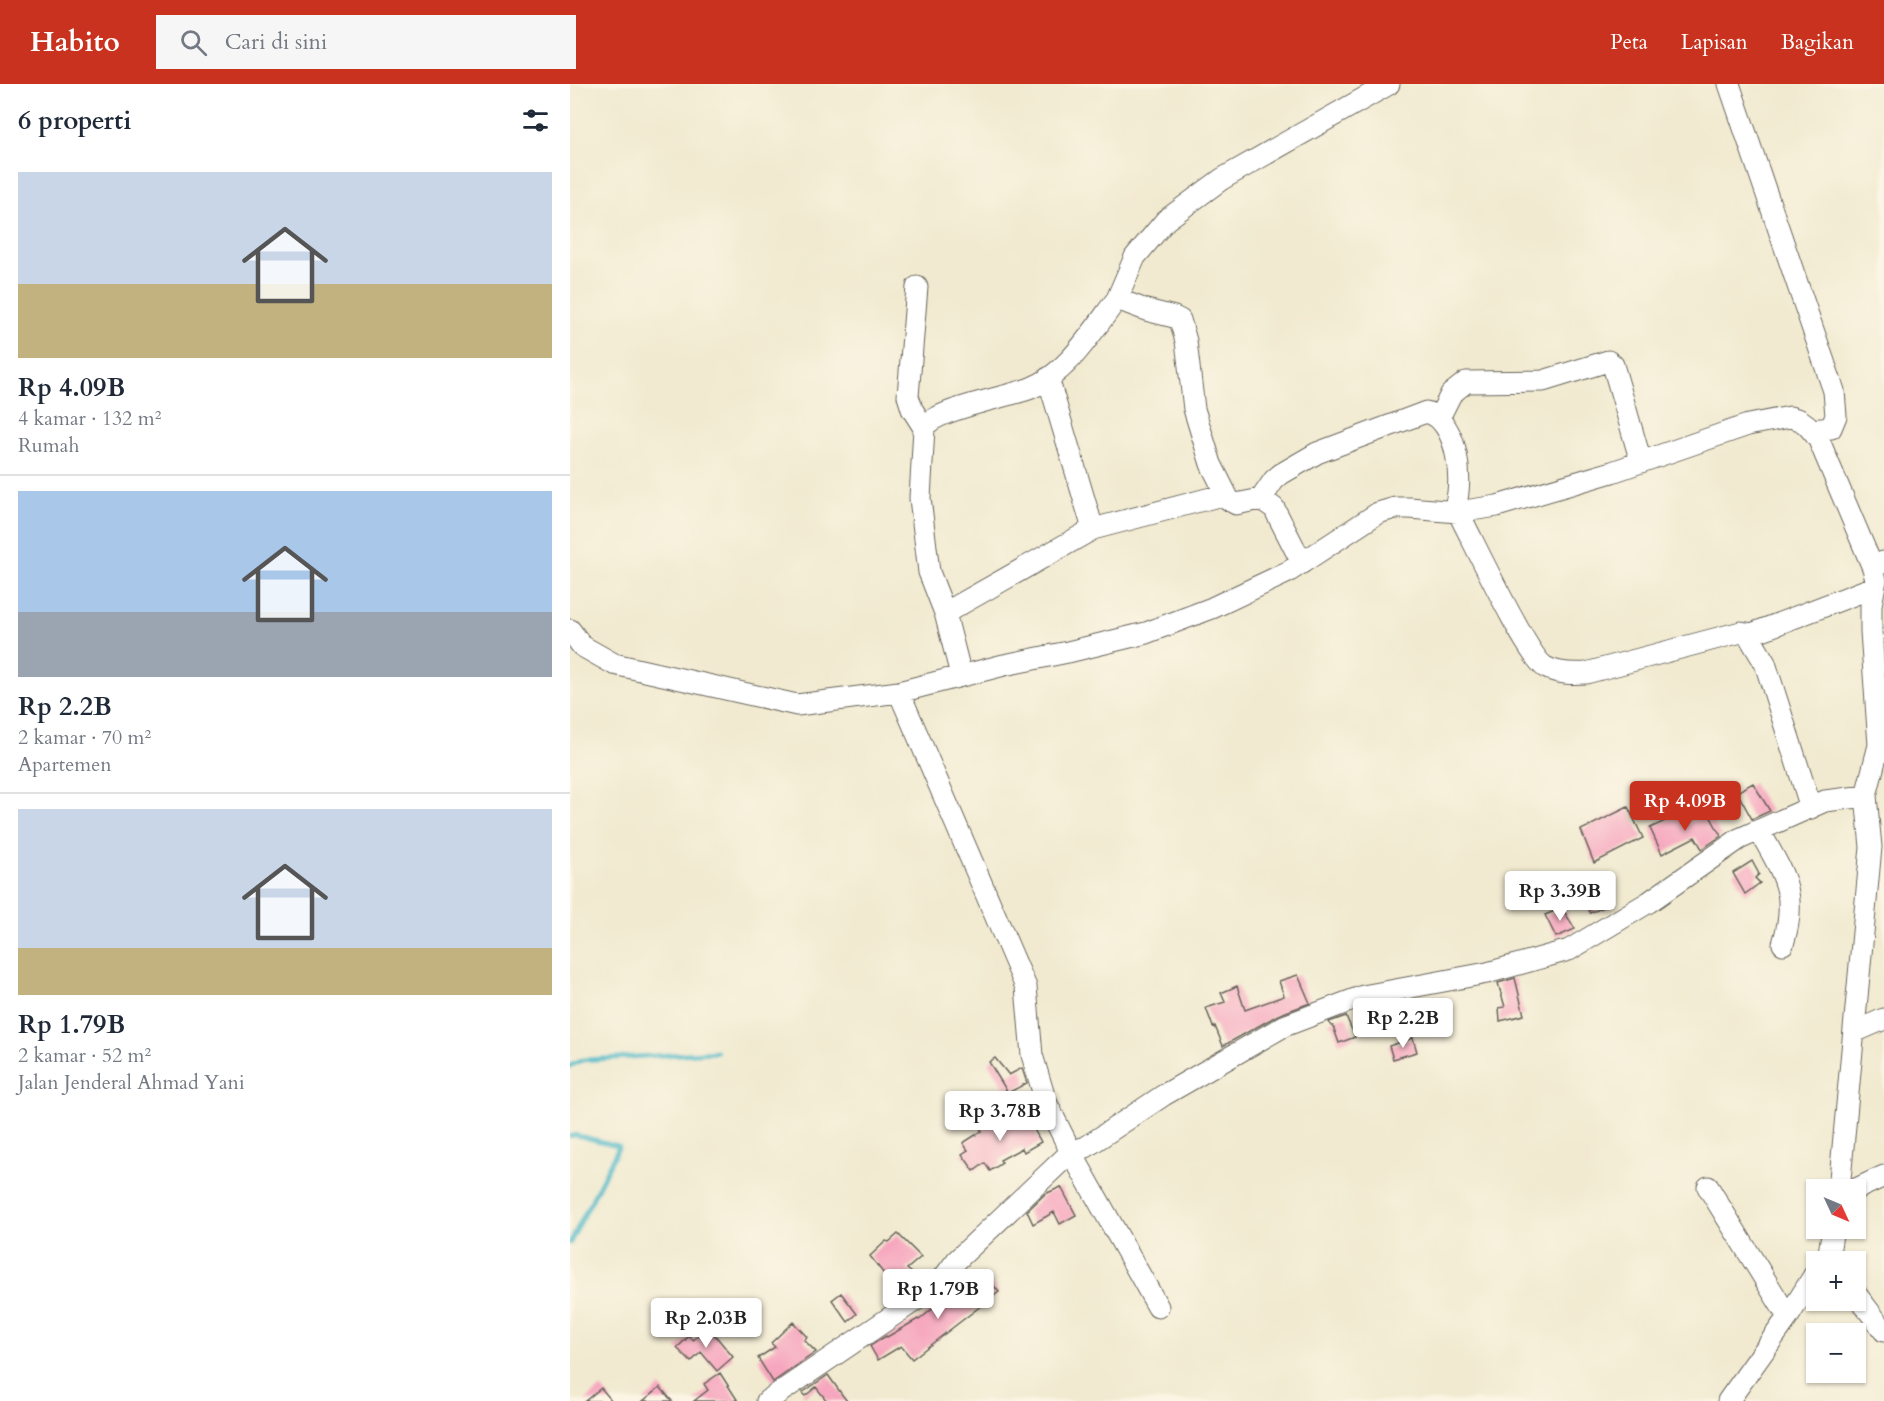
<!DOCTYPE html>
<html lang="id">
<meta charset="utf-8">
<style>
:root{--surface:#fff;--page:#f6f6f7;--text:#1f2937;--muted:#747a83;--line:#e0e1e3;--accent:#c8321e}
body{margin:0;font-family:Cardo,serif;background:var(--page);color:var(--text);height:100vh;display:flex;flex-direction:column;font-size:22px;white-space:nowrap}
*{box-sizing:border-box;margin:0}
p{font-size:20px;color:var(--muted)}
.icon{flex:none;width:33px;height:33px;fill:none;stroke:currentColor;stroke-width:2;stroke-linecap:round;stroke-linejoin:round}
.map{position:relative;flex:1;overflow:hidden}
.drawer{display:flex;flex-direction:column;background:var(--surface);width:570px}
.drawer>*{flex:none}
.needle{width:39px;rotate:134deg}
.buttons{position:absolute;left:1236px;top:1095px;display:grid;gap:12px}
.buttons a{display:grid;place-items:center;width:60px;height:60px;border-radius:0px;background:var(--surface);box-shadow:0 2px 4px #0004;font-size:30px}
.price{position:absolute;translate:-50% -51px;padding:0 14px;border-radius:6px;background:#fff;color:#222;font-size:20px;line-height:39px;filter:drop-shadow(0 2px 3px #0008)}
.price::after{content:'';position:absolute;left:50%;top:36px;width:18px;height:14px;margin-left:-9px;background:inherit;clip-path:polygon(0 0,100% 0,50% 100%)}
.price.on{background:var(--accent);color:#fff}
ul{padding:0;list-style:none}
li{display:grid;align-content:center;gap:12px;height:318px;padding:0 18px}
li+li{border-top:2px solid var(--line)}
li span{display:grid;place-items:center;height:186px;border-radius:0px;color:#555}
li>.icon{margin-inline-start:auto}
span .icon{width:108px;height:108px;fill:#fffc;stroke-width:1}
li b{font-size:26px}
h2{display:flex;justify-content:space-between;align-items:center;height:72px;padding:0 18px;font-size:26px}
header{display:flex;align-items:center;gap:36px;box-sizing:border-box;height:84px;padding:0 30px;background:var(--accent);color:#fff}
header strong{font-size:28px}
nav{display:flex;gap:33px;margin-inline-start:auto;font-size:21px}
.search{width:420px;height:54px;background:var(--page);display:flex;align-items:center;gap:15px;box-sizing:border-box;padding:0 21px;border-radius:0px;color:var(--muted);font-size:22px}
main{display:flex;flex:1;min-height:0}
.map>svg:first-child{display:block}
</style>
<header>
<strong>Habito</strong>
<div class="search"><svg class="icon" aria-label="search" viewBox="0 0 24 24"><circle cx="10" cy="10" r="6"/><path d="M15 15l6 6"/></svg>Cari di sini</div>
<nav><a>Peta</a><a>Lapisan</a><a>Bagikan</a></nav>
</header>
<main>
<section class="drawer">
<h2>6 properti<svg class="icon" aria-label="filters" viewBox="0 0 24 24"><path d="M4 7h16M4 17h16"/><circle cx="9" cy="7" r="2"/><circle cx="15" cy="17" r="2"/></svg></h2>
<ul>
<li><span style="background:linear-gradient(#c9d6e8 60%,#c2b280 0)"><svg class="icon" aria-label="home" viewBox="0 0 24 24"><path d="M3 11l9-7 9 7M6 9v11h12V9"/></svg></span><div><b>Rp 4.09B</b><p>4 kamar · 132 m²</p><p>Rumah</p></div></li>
<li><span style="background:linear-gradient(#a9c7e8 65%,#9aa5b1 0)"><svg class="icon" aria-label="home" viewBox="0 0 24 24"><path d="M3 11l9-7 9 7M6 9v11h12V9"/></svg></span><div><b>Rp 2.2B</b><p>2 kamar · 70 m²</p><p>Apartemen</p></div></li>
<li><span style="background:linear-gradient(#c9d6e8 75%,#c2b280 0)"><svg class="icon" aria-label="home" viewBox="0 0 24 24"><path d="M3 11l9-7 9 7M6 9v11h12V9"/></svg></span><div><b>Rp 1.79B</b><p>2 kamar · 52 m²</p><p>Jalan Jenderal Ahmad Yani</p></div></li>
</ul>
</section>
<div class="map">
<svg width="1314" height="1317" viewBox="0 0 1314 1317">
<rect width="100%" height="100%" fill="#fcf5e5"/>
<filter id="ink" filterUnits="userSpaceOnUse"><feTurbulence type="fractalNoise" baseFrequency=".0167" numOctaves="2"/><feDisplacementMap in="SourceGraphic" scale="12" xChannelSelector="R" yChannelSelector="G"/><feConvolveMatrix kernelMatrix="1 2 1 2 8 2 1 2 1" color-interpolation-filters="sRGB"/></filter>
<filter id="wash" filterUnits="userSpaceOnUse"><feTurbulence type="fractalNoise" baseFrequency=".008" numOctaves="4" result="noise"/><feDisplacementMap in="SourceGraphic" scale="24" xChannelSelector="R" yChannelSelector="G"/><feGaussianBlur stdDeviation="1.35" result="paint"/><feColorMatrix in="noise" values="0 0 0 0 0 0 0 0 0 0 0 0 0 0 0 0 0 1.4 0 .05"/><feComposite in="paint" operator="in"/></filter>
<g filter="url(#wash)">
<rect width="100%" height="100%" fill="#f1ead0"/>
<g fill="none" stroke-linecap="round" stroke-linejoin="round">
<!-- stream -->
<path stroke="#4db9c8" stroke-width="4.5" d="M0,982L12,976L147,968
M0,1052L6,1051L49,1062L0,1159"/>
</g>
<g id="blocks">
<!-- building -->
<path fill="#f6a6be" d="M1183,699L1200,727L1182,735L1167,708Z
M1058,723L1073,754L1024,779L1011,746Z
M1138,728L1151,752L1132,765L1125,753L1092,770L1080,744L1110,730L1115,740Z
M1182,777L1189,790L1185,794L1190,799L1175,810L1163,789Z
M1030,808L1039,821L1020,829L1013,814Z
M992,824L1005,845L986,853L975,831Z
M728,891L740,919L708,931L653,962L645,942L643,943L636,924L655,918L651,909L667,902L675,926L714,912L709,897Z
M945,894L954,931L930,937L929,924L935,923L928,899Z
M776,932L785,953L769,959L763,942H761L759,938Z
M843,954L847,968L823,975L819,962Z
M425,974L439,991L452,984L457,999L438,1009L419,978Z
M454,1028L471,1058L454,1068L452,1064L430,1076L432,1079L420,1087L415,1079L404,1087L392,1070L398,1066L393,1059L412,1047L410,1044L428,1034L432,1040Z
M491,1103L506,1131L490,1140L484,1128L463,1140L457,1127L475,1110Z
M328,1150L351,1173L337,1185L342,1189L325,1204L300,1172L316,1157L319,1158Z
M414,1190L429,1208L342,1275L331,1262L308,1276L300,1262L316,1252L317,1253L348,1235L349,1236L373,1216Z
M271,1209L287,1230L278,1238L262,1216Z
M223,1238L237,1253L234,1256L246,1268L203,1298L188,1274L205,1263L201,1259Z
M139,1244L163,1273L147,1287L131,1268L121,1278L107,1264L119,1252L123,1256Z
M150,1289L168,1317H124L138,1306L134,1300Z
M258,1291L273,1312L277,1317H257L246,1303L235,1312L232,1309Z
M90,1303L102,1317H73Z
M31,1304L42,1317H15Z"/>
</g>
</g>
<g filter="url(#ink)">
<use href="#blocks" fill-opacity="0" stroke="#67645b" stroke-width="1.5"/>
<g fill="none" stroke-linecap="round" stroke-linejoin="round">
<defs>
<path id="minor" d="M1159,0L1264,307L1266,332L1261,344L1243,346
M347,203L338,312L342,325L354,344
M547,215L565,173L596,136L652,95L819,0
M478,294L523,445
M869,334L881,310L896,298L973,297L1038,277L1043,281L1071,378
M691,415L704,396L711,390L747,369L856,328C889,335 895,404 883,427
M888,428C902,454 957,572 975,583C988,590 1002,590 1016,589L1171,548L1177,549L1195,579L1241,724
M375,529L523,445L656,410
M0,546L12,562L44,580L227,621L329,608
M1179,551L1304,503
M391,591L375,529L359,488L350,414L354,344C364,325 439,313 461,304C497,290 524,245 547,215L576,226L604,233L610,236L616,257L624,325L641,380L659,416L666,420L691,415L704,424L732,479
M1296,712L1255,717L1169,755L1079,818L999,866L917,889L793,912L714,942L594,1011L516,1063L501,1068L476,1018L462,971L456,903L329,608L434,581L498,568L576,549L642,524L718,488L808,429L825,424H839L888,428L927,422L1042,388L1178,341L1220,333L1230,336L1237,341L1248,354L1303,484
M1189,746C1213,790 1229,809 1213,860
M1284,948L1314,935
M1138,1103L1218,1233
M1269,1106L1301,763L1296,712L1309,661L1301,547V521L1306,496L1303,484L1313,478
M1284,1106L1314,1092
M1253,1178L1259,1169L1263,1144
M1286,1210L1314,1247
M197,1317L368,1201L387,1176L501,1068L588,1223
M1158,1317L1218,1233L1246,1188"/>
</defs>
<!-- minor casing -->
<use href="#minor" stroke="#67645b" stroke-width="23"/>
<!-- minor -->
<use href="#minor" stroke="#fff" stroke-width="21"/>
</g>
</g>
</svg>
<div class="buttons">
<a><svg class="needle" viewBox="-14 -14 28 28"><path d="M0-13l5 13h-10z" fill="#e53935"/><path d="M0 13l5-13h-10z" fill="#747a83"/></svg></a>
<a>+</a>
<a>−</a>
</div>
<b class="price on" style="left:1115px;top:748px">Rp 4.09B</b>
<b class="price" style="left:990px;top:838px">Rp 3.39B</b>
<b class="price" style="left:833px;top:965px">Rp 2.2B</b>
<b class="price" style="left:430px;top:1058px">Rp 3.78B</b>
<b class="price" style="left:368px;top:1236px">Rp 1.79B</b>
<b class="price" style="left:136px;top:1265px">Rp 2.03B</b>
</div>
</main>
